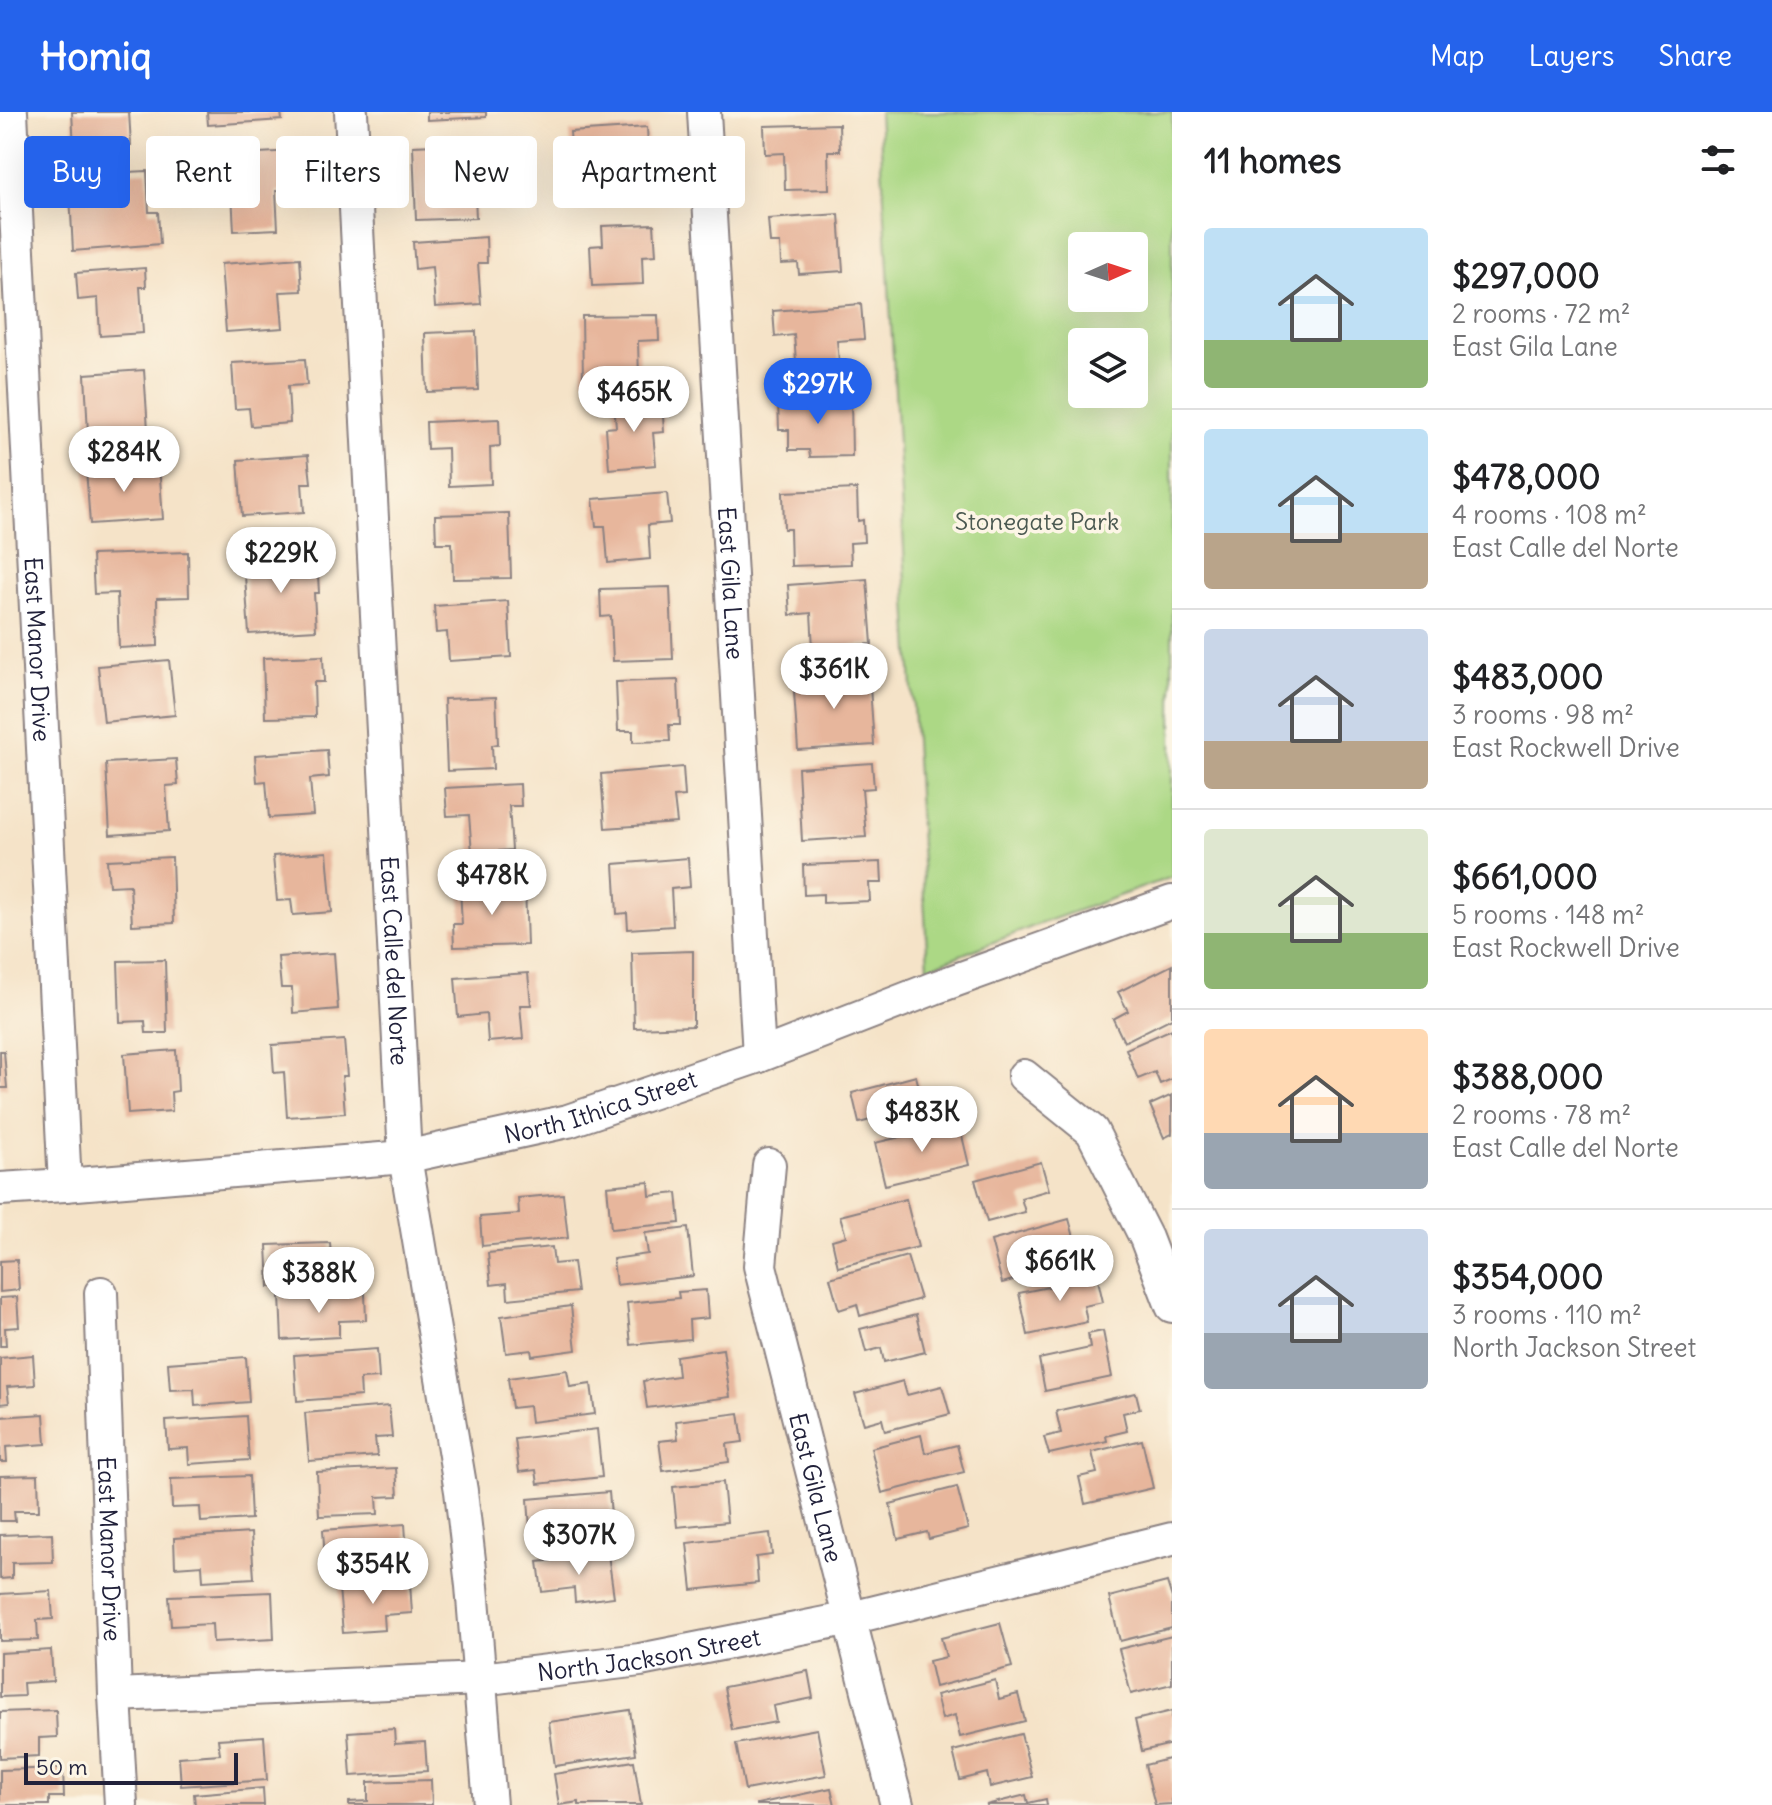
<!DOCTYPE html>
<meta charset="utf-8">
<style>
:root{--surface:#fff;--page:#f6f6f6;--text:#202124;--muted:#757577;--line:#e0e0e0;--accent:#2563eb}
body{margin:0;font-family:Delius,sans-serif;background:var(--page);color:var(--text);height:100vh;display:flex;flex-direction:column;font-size:30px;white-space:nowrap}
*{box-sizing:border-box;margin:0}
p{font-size:26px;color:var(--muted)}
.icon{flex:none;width:44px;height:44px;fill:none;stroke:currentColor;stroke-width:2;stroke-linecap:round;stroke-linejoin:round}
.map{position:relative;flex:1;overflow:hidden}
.drawer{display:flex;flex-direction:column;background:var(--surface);width:600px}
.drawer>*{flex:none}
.top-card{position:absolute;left:24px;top:24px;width:760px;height:72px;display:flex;gap:16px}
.needle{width:52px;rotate:87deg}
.controls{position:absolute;left:1068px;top:120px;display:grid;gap:16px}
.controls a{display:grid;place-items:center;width:80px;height:80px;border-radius:8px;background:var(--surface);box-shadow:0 8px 32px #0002;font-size:40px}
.scale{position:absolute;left:24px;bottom:20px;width:214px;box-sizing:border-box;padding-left:8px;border:4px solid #22223b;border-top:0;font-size:22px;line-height:28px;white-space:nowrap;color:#22223b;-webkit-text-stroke:6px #fcf5e5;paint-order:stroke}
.price{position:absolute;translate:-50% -68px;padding:0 18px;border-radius:28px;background:#fff;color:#222;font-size:26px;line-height:52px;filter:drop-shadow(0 2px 4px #0008)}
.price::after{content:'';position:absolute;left:50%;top:48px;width:24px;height:18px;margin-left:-12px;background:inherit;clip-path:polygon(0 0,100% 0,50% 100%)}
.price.on{background:var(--accent);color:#fff}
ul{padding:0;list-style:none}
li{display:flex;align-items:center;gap:24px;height:200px;padding:0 32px}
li+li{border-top:2px solid var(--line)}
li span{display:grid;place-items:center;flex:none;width:224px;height:160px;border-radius:8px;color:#555}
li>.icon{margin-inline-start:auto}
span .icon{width:96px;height:96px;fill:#fffc;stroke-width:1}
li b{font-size:34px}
h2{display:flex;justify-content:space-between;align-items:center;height:96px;padding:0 32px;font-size:34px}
.tag{padding:0 28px;border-radius:8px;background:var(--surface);box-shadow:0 8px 32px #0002;font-size:28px;line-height:72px}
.tag.on{background:var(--accent);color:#fff}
header{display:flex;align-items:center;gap:48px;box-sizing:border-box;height:112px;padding:0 40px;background:var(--accent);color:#fff}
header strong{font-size:38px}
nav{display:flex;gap:44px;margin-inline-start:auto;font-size:28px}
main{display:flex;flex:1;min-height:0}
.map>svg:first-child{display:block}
</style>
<header>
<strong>Homiq</strong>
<nav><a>Map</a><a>Layers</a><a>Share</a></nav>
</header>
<main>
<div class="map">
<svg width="1172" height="1693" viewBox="0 0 1172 1693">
<rect width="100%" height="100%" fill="#fcf5e5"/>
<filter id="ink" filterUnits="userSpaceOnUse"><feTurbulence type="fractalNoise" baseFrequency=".0125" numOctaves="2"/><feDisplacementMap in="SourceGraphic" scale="16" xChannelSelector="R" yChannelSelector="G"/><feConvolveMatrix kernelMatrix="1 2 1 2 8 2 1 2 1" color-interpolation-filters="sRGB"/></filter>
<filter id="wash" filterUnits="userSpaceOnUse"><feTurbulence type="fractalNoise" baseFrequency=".006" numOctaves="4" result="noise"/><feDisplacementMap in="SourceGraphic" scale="32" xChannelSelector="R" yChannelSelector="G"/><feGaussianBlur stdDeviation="1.8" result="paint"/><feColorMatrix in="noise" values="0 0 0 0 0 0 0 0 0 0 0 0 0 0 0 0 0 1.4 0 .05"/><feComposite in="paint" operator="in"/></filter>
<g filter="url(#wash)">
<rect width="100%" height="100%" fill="#f5e3c8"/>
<!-- green -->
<path fill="#acd885" stroke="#677d60" stroke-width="2" fill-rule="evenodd" d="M879,0H1172V765L1034,814L928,856ZM1082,134H1134V186H1082ZM1082,230H1134V282H1082Z"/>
<g id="blocks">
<!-- building -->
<path fill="#e7b69c" d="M72,0H129L131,33L74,36Z
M207,0H281L282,8L208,13Z
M427,0H486V5L427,8Z
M839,12L840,39H828L829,77L785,78L784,41L765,42L764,14Z
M647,15L649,53H645L648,89L578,94L576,77L588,76L586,48L572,49L570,20Z
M483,31L484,61L474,62L476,106L416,108L413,34Z
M294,39L295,78L276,79L278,117L234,119L232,80L223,81L221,54L242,53L241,42Z
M147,59L149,100H158L160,132L73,139L69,63Z
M839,102L843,159L799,162L798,151L781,152L780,131H770L768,107Z
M654,112L656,143L642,144L643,172L592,174L590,134L603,133L602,114Z
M486,125L487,151H478L481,192L435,195L432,155L415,157L413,130Z
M300,146L302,179L280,180L283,216L226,220L221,152Z
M145,156L146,175H140L143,221L100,224L98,186L78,188L76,161Z
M861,192L864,227L837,229L840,259L797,262L794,223L775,225L773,199Z
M658,203L659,228L638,229L639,267L583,268L582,204Z
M476,219L478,278L427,280L425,221Z
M305,247L307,273L288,274L290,311L251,314L249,296L235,297L232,251Z
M144,258L148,318L88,322L85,262Z
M851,286L852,344L810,345L809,338H789V318H779L778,288Z
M662,288L664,320L653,321L656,353L609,357L606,316L616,315L614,291Z
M499,307L500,334L490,335L491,372L449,374L448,336L427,337L426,310Z
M308,343L311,371H302L304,400L242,404L238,348Z
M159,352L163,407L90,412L86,357Z
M857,377L858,409L863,408L864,430L850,431L851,452L791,454L790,417H784L783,380Z
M667,381L670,411L648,413L650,447L608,451L605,414H596L593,387Z
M509,401L511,466L453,467L452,431H436L435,403Z
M188,440L189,485L157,486L158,534L119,536L117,481L94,482L92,443Z
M317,445L319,481H314L316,518L249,522L244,449Z
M867,467L872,532L813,536L811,501L790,503L788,473Z
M670,475L673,547L613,549L611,504L601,505L600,477Z
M508,489L511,545L449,549L447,520L436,521L434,494Z
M323,544L324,570H314L315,605L265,606L263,546Z
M169,548L175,603L104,610L98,554Z
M869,560L874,633L798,638L793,565Z
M678,568L680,613H669L670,629L633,630V619H618L616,570Z
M496,585L498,632L492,633L493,657L447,659L444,587Z
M327,638L329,665L310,667L313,703L269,706L266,669L257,670L255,643Z
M176,647L178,673L166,674L169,719L110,723L106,651Z
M872,651L874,676L862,677L866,725L802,729L798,656Z
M683,655L685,684L674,685L677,711L605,716L601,662Z
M520,672L521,694H509L512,738L472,741L469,703L447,704L445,676Z
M327,740L332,800L293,803L291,788L277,789L273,744Z
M172,745L174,811L132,813L130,773L109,774L107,748Z
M688,746L690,775L671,777L673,814L628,817L627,801L617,802L614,752Z
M881,750L882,771H869L870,789L823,791V782L804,783L803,753Z
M525,774L527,833L454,835L453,812H462L460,776Z
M693,839V914L634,916L632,841Z
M334,841L338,897L293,901L292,876H281L278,845Z
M165,848L167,921H146L145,909L120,910L118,849Z
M1172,853V906L1124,930L1113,907L1128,899L1118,880Z
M528,861L531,893H520L523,927L488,930L486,902L458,905L455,866Z
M1172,917V967L1160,972L1155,960L1138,967L1126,937Z
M344,928L347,964H342L345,1001L287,1005L284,960L274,961L272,933Z
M176,938L178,979L171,980L172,999L128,1002L124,942Z
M0,939H4L7,976H0Z
M916,964L920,979L936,975L944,1005L886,1020L882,1005L859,1011L852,981Z
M1172,983V1022L1164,1026L1150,993Z
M959,1011L969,1053L885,1073L875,1031Z
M1041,1050L1049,1078L1021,1086L1025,1100L987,1110L975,1068Z
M649,1070L650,1084L677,1081L680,1111L611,1117L607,1074Z
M563,1082L568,1126L482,1134L480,1105L519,1102L518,1086Z
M906,1087L918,1135L838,1155L832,1128L846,1124L840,1104Z
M1069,1107L1078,1140L1059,1145L1061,1155L1002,1171L991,1129Z
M688,1116L693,1164L616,1173L613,1147L648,1142L645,1121Z
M330,1131L331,1145L359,1143L360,1173L269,1175L267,1133Z
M552,1135L554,1152L573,1150L577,1180L508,1187L507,1171L491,1173L488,1141Z
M907,1144L920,1187L860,1204L857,1192L839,1198L830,1166Z
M17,1148L19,1178L0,1180V1149Z
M1096,1159L1103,1190L1084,1194L1087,1210L1028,1223L1019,1181L1063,1172L1062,1167Z
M706,1178L708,1206L689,1208L690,1227L631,1233L627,1191L679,1186L678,1180Z
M365,1181L366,1208L339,1209V1225L282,1228L280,1184Z
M17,1185L19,1215L5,1216L6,1234H0V1186Z
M571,1194L576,1238L532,1244L531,1238L506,1241L501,1204Z
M916,1203L925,1240L884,1250L881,1236L866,1240L860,1217Z
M1103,1219L1112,1265L1045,1279L1039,1247L1090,1236L1088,1222Z
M377,1237L379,1266L360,1267L361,1284L297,1289L294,1243Z
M723,1237L730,1285L647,1296L643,1269L678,1264L676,1244Z
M33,1243L35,1273L7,1275L9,1291L0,1292V1246Z
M246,1245L249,1290L195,1294L194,1277L170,1278L168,1251Z
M567,1258L570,1275L591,1272L595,1302L531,1310L529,1294L512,1296L508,1266Z
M903,1269L907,1283L942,1274L950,1302L885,1319L882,1307L864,1312L855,1282Z
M1136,1281L1140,1297L1123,1301L1127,1319L1106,1324L1107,1329L1049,1342L1044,1325L1061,1321L1056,1299Z
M389,1294L392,1325L375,1326L377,1344L309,1349L305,1301Z
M739,1301L743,1330L727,1332L729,1350L663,1359L659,1329L678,1327L676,1309Z
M44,1302L46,1332L6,1335L7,1350H0V1305Z
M246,1304L249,1348L189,1352L188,1336L168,1337L166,1309Z
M597,1317L602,1365L538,1372L536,1358L519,1360L515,1327Z
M921,1323L925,1341L957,1333L964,1360L882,1381L871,1336Z
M1142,1328L1153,1376L1085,1392L1079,1365L1097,1361L1092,1340Z
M396,1356L398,1384L377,1385L378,1402L319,1404L317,1360Z
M38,1363L39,1399H14L15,1409H0V1364Z
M249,1364L251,1407L201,1410L200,1395L172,1396L171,1367Z
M723,1370L727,1410L677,1415L673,1375Z
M957,1375L968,1417L929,1427L927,1420L898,1427L890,1392Z
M609,1380L613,1426L554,1431L553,1415L530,1417L528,1387Z
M405,1412L407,1442L387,1443L388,1459L326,1463L323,1418Z
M52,1421L53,1450L12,1451V1466L0,1467V1423Z
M251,1421L254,1466L203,1469L202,1453L175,1455L174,1426Z
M770,1421L772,1443L756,1445L758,1471L692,1478L687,1431Z
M608,1442L614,1485L575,1490L574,1476L542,1480L538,1450Z
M1167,1470L1172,1486V1516L1120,1529L1109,1485Z
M410,1471L412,1501L384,1503L385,1518L343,1521L339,1476Z
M51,1479L53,1507L37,1508L38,1528L0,1529V1482Z
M272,1480L274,1527L213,1530L212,1512L171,1514L169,1484Z
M1000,1511L1012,1555L935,1575L929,1549L946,1545L941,1526Z
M1172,1524V1572L1131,1582L1119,1537Z
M51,1538L53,1569L23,1571L24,1584L0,1585V1541Z
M808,1559L813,1586L773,1594L776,1610L732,1618L724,1575Z
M995,1568L999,1587L1018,1582L1025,1609L960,1625L955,1603L942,1607L936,1583Z
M56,1598L57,1625L39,1626V1644L0,1646V1600Z
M630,1598L636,1642L555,1654L549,1610Z
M1172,1599V1632L1142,1639L1135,1608Z
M394,1617L395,1632L425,1630L427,1659L351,1664L348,1620Z
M817,1617L826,1663L745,1678L736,1632Z
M1021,1622L1032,1665L990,1675L987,1661L960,1668L953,1639Z
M264,1624L267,1668L181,1674L179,1645L220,1642L218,1627Z
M1172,1646V1692L1155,1693L1145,1653Z
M634,1649L641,1693H579V1690L559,1693L554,1662Z
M63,1656L64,1685H49V1693H0V1658Z
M431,1668L432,1693H349V1690L368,1689V1670Z
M263,1676L264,1693H195L194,1682Z
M831,1676L835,1693H757V1692Z
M1026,1683L1028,1691L1046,1687L1047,1693H986Z"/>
</g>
</g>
<g filter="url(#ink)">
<use href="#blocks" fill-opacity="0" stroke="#8c8282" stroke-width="2"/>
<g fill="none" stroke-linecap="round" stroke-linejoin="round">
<defs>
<g id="street">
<path id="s1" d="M11,0L65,1073"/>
<path id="s2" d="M351,0L405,1045L461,1379L472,1474L490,1693"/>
<path id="s3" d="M704,0L759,944"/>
<path d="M1024,964L1092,1019L1146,1126L1172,1194"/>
<path id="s4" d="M769,1053L760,1154L897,1693"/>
<path id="s5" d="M0,1077L65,1073L405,1045L568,1009L759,944L934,876L1172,790"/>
<path id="s6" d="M101,1181L115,1583L121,1693"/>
<path id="s7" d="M115,1583L481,1567L640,1548L851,1506L1172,1427"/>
</g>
</defs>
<!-- street casing -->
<use href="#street" stroke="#8c8282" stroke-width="36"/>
<!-- street -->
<use href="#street" stroke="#fff" stroke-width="32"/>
</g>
</g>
<g text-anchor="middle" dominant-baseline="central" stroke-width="7" stroke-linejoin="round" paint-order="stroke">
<!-- park labels -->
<g font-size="24" fill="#4b5951" stroke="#fcf5e5">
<text x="1037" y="409">Stonegate Park</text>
</g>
<!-- street labels -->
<g font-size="24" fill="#22223b" stroke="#fcf5e5">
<text stroke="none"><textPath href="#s3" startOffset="472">East Gila Lane</textPath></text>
<text stroke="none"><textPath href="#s1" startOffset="538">East Manor Drive</textPath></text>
<text stroke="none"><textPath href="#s2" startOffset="850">East Calle del Norte</textPath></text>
<text stroke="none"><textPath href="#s5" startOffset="608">North Ithica Street</textPath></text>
<text stroke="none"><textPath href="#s4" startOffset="330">East Gila Lane</textPath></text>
<text stroke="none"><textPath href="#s6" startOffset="256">East Manor Drive</textPath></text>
<text stroke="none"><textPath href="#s7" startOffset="536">North Jackson Street</textPath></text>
</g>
</g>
</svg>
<div class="controls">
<a><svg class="needle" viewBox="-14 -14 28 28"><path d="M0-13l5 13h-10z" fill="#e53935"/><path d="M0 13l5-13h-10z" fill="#757577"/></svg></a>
<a><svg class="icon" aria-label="layers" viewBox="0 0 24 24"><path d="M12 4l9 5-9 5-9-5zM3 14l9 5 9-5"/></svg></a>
</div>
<div class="scale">50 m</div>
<b class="price on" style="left:818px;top:314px">$297K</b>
<b class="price" style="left:634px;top:322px">$465K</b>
<b class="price" style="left:124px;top:382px">$284K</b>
<b class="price" style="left:281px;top:483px">$229K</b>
<b class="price" style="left:834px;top:599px">$361K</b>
<b class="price" style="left:492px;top:805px">$478K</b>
<b class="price" style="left:922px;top:1042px">$483K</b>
<b class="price" style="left:1060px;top:1191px">$661K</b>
<b class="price" style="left:319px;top:1203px">$388K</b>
<b class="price" style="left:579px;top:1465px">$307K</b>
<b class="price" style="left:373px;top:1494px">$354K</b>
<div class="top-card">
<a class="tag on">Buy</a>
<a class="tag">Rent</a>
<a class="tag">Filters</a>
<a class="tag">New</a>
<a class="tag">Apartment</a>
</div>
</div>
<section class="drawer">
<h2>11 homes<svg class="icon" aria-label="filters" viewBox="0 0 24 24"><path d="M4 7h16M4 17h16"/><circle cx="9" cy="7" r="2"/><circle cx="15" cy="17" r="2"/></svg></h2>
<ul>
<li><span style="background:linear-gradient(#bfe0f5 70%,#8fb573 0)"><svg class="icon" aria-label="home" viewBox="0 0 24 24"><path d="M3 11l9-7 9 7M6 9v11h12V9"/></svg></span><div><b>$297,000</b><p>2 rooms · 72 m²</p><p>East Gila Lane</p></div></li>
<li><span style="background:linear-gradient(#bfe0f5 65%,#b9a48a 0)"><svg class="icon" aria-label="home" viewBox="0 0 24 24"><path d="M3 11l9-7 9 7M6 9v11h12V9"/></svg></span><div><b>$478,000</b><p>4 rooms · 108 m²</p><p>East Calle del Norte</p></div></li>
<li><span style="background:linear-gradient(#c9d6e8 70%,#b9a48a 0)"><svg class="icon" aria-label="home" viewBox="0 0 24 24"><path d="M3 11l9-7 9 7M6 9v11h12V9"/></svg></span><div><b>$483,000</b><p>3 rooms · 98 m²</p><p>East Rockwell Drive</p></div></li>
<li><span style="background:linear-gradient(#dfe7d0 65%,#8fb573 0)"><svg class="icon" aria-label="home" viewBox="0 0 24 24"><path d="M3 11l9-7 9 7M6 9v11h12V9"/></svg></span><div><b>$661,000</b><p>5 rooms · 148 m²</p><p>East Rockwell Drive</p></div></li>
<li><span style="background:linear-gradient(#ffd9b3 65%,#9aa5b1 0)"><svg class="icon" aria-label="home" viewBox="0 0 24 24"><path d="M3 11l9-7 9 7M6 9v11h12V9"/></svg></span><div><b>$388,000</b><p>2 rooms · 78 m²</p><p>East Calle del Norte</p></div></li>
<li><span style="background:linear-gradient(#c9d6e8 65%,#9aa5b1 0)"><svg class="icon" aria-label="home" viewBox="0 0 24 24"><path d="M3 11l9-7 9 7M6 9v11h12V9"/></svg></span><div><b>$354,000</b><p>3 rooms · 110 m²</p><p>North Jackson Street</p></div></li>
</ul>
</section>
</main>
